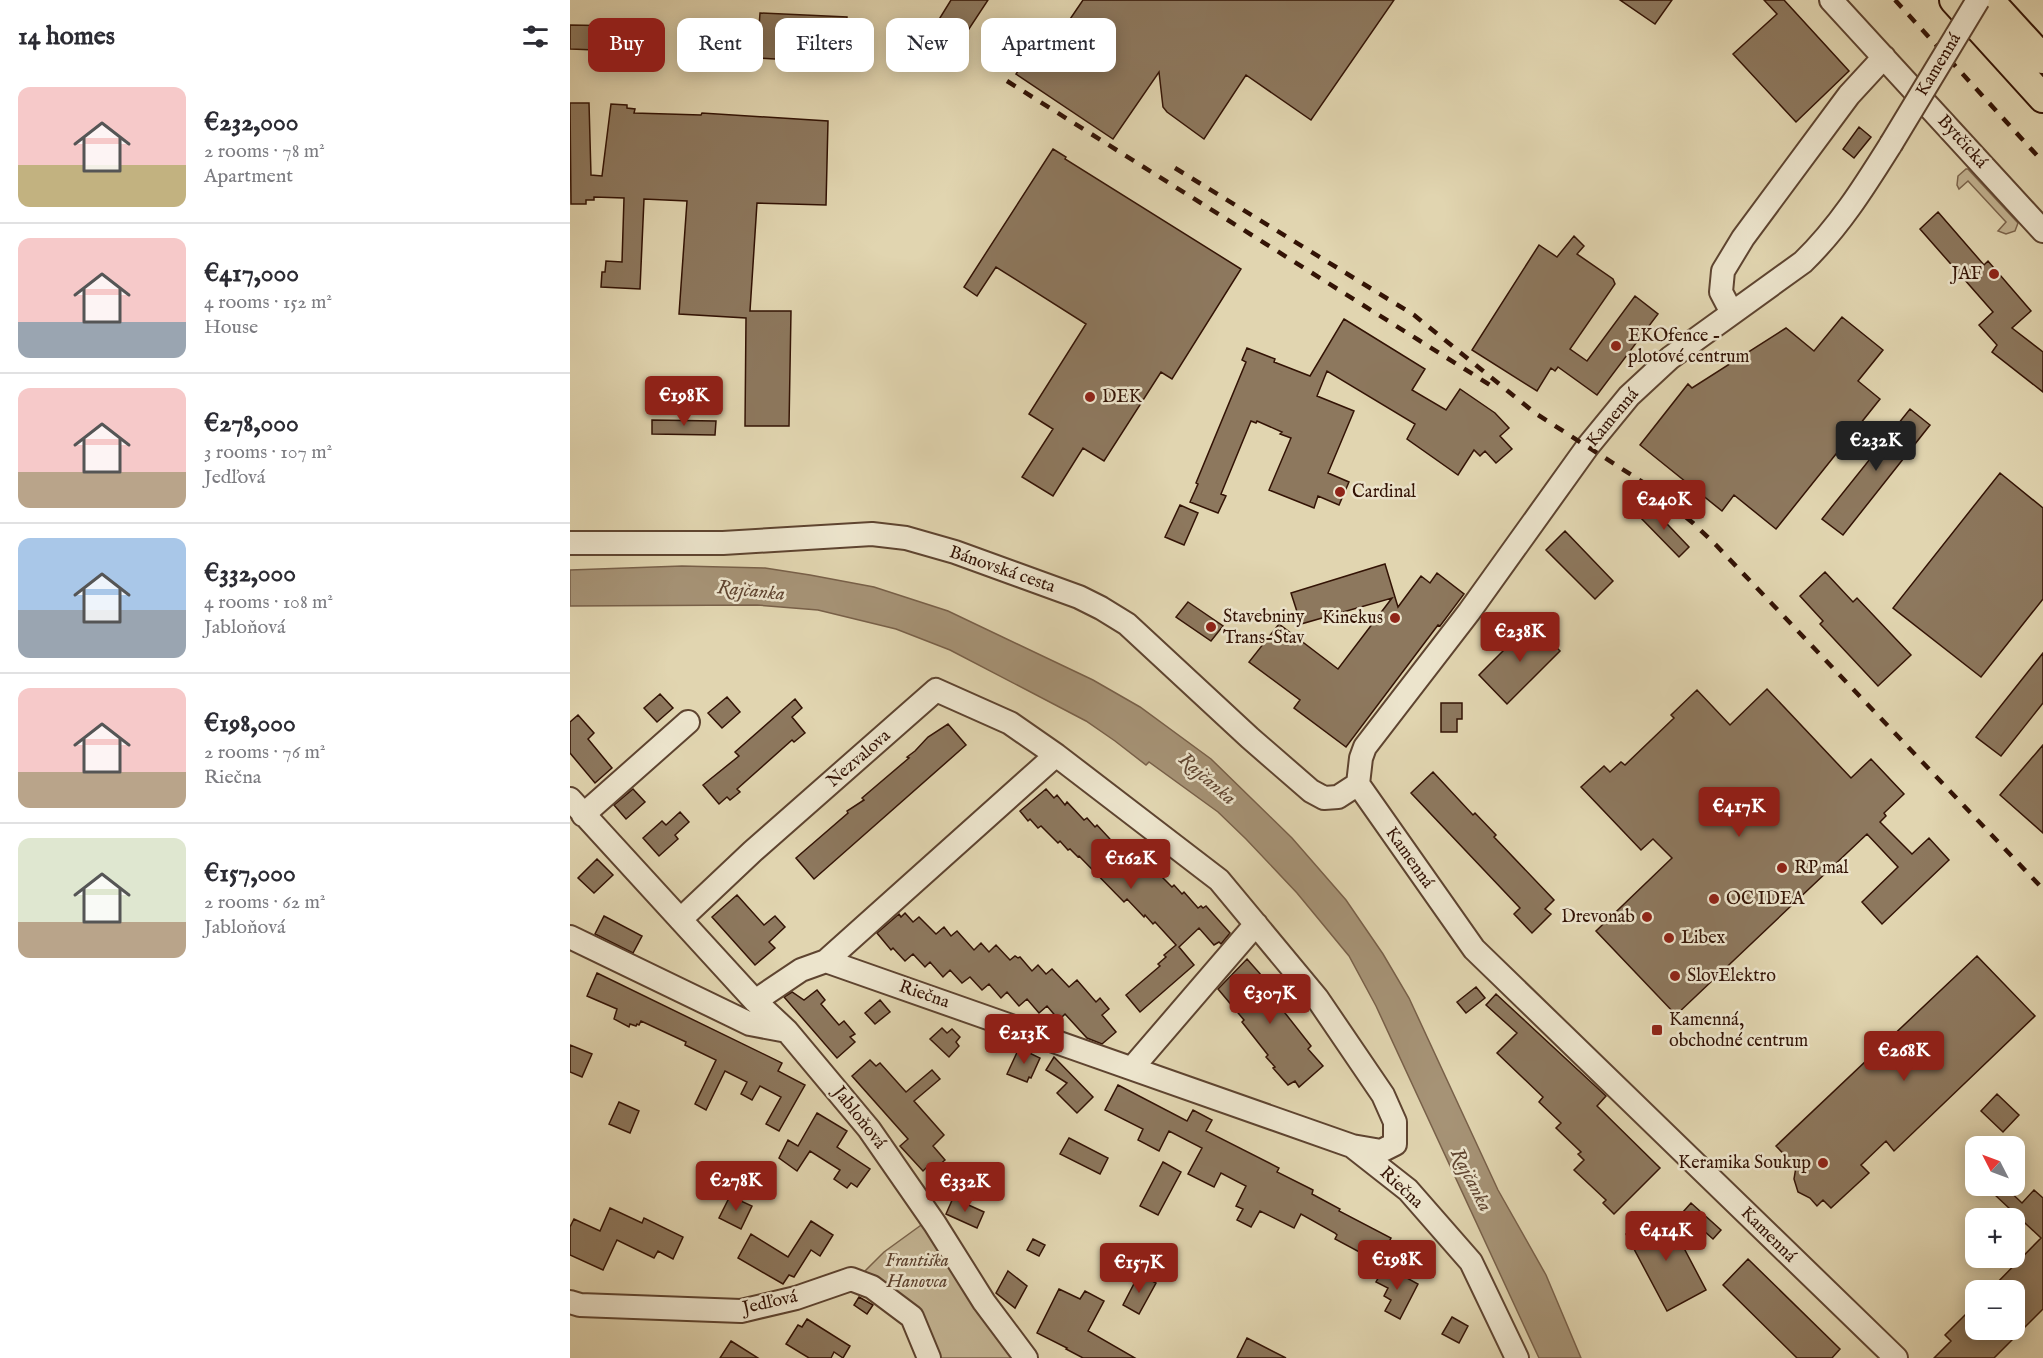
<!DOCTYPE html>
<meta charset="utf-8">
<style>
:root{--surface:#fff;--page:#f7f7f7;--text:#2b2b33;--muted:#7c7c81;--line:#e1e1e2;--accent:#8f2418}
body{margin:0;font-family:"IM FELL English",serif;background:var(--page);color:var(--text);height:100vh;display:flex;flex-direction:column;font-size:22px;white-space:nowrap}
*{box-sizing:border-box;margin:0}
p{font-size:20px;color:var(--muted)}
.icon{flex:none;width:33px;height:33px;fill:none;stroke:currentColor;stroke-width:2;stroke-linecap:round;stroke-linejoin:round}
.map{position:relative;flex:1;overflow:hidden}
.details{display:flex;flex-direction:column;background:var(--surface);width:570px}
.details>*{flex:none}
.hud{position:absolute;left:18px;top:18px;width:570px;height:54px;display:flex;gap:12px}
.needle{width:39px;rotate:312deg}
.tools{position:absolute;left:1395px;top:1136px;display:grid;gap:12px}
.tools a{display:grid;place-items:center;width:60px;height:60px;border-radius:12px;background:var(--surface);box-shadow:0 3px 15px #0003;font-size:30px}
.price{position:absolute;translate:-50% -51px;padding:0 14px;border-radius:6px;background:var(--accent);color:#fff;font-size:20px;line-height:39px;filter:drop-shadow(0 2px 3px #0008)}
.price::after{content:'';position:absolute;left:50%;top:36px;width:18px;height:14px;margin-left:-9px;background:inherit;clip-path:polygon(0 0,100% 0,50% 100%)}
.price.on{background:#222;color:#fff}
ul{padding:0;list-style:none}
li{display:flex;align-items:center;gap:18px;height:150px;padding:0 18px}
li+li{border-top:2px solid var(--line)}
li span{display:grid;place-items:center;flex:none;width:168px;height:120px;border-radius:12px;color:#555}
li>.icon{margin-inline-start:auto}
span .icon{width:72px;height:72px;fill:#fffc;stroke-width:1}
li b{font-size:26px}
h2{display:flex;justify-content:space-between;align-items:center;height:72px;padding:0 18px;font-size:26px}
.pill{padding:0 21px;border-radius:12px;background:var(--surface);box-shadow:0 3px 15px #0003;font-size:21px;line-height:54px}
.pill.on{background:var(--accent);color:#fff}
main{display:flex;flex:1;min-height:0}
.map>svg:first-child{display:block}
</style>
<main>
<section class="details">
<h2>14 homes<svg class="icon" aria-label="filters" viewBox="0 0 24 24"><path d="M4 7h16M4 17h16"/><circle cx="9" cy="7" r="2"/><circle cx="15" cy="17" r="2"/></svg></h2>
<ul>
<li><span style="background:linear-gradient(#f6c9c9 65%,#c2b280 0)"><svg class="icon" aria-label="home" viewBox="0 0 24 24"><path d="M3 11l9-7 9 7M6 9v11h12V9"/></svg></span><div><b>€232,000</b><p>2 rooms · 78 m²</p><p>Apartment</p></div></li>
<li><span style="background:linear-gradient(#f6c9c9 70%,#9aa5b1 0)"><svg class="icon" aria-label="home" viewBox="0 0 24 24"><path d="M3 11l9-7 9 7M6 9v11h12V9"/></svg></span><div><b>€417,000</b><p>4 rooms · 152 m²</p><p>House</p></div></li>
<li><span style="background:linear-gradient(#f6c9c9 70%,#b9a48a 0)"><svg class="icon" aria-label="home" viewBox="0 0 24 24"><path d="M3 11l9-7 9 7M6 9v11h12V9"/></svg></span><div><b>€278,000</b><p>3 rooms · 107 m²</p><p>Jedľová</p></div></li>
<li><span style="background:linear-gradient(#a9c7e8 60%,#9aa5b1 0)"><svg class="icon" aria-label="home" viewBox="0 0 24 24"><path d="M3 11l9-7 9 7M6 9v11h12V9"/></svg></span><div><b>€332,000</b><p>4 rooms · 108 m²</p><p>Jabloňová</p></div></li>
<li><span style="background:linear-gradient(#f6c9c9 70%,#b9a48a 0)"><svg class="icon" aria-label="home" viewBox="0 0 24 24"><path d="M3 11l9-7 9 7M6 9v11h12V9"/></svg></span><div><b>€198,000</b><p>2 rooms · 76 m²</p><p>Riečna</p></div></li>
<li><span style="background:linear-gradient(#dfe7d0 70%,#b9a48a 0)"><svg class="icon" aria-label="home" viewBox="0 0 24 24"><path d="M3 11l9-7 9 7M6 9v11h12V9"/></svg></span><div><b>€157,000</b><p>2 rooms · 62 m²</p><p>Jabloňová</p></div></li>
</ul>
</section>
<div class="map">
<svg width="1473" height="1358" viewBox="0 0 1473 1358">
<rect width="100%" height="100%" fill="#e1d5b0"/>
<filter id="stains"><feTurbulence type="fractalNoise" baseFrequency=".00333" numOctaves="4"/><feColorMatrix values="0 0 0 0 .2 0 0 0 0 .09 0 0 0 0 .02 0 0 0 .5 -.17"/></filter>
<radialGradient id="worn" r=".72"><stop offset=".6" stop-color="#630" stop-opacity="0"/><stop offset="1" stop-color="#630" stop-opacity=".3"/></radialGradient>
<!-- green -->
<path fill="#c3b493" stroke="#7b644c" stroke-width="1.5" d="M1396,169H1398L1448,223L1445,231L1436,234L1428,231L1436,222L1398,181L1389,189L1387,185L1388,176Z
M354,1223L447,1358H364L293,1273L314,1252Z"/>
<!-- water -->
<path fill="#a69376" stroke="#786049" stroke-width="1.5" d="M112,566L195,568L240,575L304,587L378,611L523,680L570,707L641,759L722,838L776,900L813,954L839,998L928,1190L976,1275L1011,1358H969L806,1006L779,956L727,893L676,839L648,812L579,762L576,765L545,741L516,721L380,650L326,629L248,610L187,605L0,606V570Z"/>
<!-- building -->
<path fill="#8d785e" stroke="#331305" stroke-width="1.5" d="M381,0H418L393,38L368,21Z
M513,0H824L741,120L676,75L634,139L597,112L593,107L589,72L543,139L446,74L463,49L475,56Z
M1050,0H1102L1085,24Z
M1194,0H1214L1279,71L1226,122L1163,54L1207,14Z
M190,13L277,17L275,63L188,58V51L113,46L114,24L189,27Z
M0,25L52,26V51L0,49Z
M0,103H19L21,175L32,176L41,104L57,105V108L65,109L64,113L131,115L132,113L258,121L256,205L187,203L180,311H221L219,426H175L176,318L109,314L117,201L74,199L70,289L31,287L32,272H35L36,261L52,262L54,198L24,197V200H16V204H1Z
M1289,127L1301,137L1284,158L1273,149Z
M483,149L496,157L495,159L671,269L602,379L591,372L534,461L513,448L483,496L452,477L483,429L459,414L516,324L426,267L407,296L394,287Z
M1368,212L1414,265L1418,261L1461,311L1442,328L1473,352V392L1422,352L1427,345L1409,325L1423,312L1350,229Z
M1004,236L1014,246L1007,254L1043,279L1045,284L1000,349L1017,361L1065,296L1088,314L1027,395L988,367L985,371L981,368L967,391L902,350L969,245L987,257Z
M1272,317L1313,350L1288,381L1310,399L1206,529L1164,495L1152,511L1070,445L1118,384L1122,388L1216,328L1244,351Z
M774,319L855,369L842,390L876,410L890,389L925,413L939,428L930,436L942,449L926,463L915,451L910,456L904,450L888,475L837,439L845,424L757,371L747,396L784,411L758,473L779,482L769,505L748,496L744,508L699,490L721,438L710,434L712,432L687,421L686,423L681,421L651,494L656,496L648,513L620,502L628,484L626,483L676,362L672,360L677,348L705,359L704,362L740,376Z
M1340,409L1360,425L1273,535L1252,519Z
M82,420L146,421L145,435L82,434Z
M1430,473L1473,508V599L1411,677L1323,608Z
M610,505L628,513L614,545L595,537Z
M1079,505L1119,547L1109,557L1068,515Z
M995,531L1043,581L1025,599L976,550Z
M815,564L828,607L851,576L860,583L867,573L894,594L870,626L868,625L776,747L724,708L730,700L679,662L709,624L768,669L822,598L731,624L721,593Z
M1255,572L1283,602L1287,598L1341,655L1308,686L1250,624L1253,621L1230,596Z
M618,602L653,626L641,641L606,617Z
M962,622L990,651L937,704L909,675Z
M1473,653V703L1431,756L1406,737Z
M1197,689L1281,778L1301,759L1334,794L1314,813L1316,816L1310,822L1342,854L1359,838L1379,860L1312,924L1292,902L1328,867L1297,834L1106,1015L1026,931L1102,858L1083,839L1071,850L1011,787L1034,766L1040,772L1051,762L1055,765L1104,718L1101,715L1127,690L1160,725Z
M90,694L103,708L87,722L74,708Z
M157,697L170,712L152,728L138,713Z
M225,699L232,708L222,717L235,733L224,742L222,740L167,789L170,792L160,800L157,797L149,804L133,785L169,756L165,752Z
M871,703H892V719H887V732H871Z
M8,715L24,733L18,739L42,768L25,783L0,753V722Z
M378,724L396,745L244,879L226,858L278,813L277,811L294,800L292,798L339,758L337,757L345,751L358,737Z
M1473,745V833L1430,795Z
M863,772L903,815L905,813L926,835L924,837L984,900L975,909L981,914L962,933L944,914L950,908L841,793Z
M63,789L75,802L56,819L44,805Z
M476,789L484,798L487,795L495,805L497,802L514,820L517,818L525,827L527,825L551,851L555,847L572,865L574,863L582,872L585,870L602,887L604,885L612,894L614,892L628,908L631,906L633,908L636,906L660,933L651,944L649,942L644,945L629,928L609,947L624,965L570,1012L556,995L590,966L588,964L596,957L594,955L606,945L585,922L583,924L575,915L574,917L557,899L554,902L509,856L508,857L500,849L498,850L490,841L488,843L471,826L468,828L460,819L458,821L450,811Z
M110,812L119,822L105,835L108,839L89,856L73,838L92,821L96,825Z
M27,859L43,875L24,893L8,878Z
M167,895L194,925L205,916L215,927L199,942L205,948L185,965L142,917Z
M335,913L343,922L349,917L366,934L374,927L381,936L387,931L404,950L411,943L419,952L426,945L440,960L445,956L448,958L450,957L462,971L468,965L476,974L482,969L499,987L507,980L526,1002L530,998L539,1009L532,1015L546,1032L532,1044L517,1038L495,1014L489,1020L477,1006L469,1013L457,999L449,1006L437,992L431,998L419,984L412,990L400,977L392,983L380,970L373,977L360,962L355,967L343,954L335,961L323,948L321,950L307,933L329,914L331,917Z
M34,916L72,936L63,953L25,934Z
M1407,956L1465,1016L1324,1151L1316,1141L1291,1165L1299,1173L1261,1208L1253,1200L1247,1206L1240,1198L1228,1192L1224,1179L1226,1167L1206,1146Z
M677,959L706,992L704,993L717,1011L715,1013L741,1046L738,1049L753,1066L729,1087L725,1081L718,1085L703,1068L705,1067L696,1057L698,1055L672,1022L674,1020L648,989Z
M27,973L212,1063L208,1071L235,1085L209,1131L196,1124L211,1097L190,1086L182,1100L171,1094L177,1082L155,1071L136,1110L125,1104L146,1060L115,1045L116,1042L71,1021L69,1025L67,1024L66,1026L60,1024L59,1027L44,1019L47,1009L17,996Z
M906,987L915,998L896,1013L887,1002Z
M247,990L255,1000L251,1004L269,1025L274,1021L285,1034L280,1037L285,1042L267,1058L214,997L222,992L234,1000Z
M926,994L1036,1096L1027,1106L1090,1168L1044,1214L1033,1203L1036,1200L1004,1170L1014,1160L1008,1154L1011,1152L986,1128L991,1123L969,1102L973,1097L927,1053L947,1033L916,1005Z
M310,1000L320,1012L305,1024L295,1013Z
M372,1028L377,1033L382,1029L390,1037L386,1042L389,1046L379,1057L360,1039Z
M0,1045L22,1054L12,1077L0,1072Z
M449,1048L470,1058L461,1078L459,1077L457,1082L437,1074Z
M484,1057L523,1097L507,1113L487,1093L497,1083L476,1070Z
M300,1060L306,1066L310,1063L336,1092L362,1070L370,1079L344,1101L374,1135L363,1146L375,1160L361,1172L357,1167L353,1171L330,1146L338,1139L282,1076Z
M548,1085L617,1121L623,1110L642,1120L636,1131L709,1168L707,1172L743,1190L742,1194L770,1209L769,1211L821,1238L808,1262L765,1239L767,1235L765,1233L731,1214L724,1228L690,1211L681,1227L667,1220L673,1209L666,1206L676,1186L651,1173L644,1187L618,1174L632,1148L599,1131L589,1151L568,1140L573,1129L535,1110Z
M1427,1094L1449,1115L1433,1132L1411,1111Z
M49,1102L69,1111L60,1133L39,1124Z
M247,1113L277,1131L267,1147L300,1169L287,1187L281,1183L277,1188L264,1179L270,1170L240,1151L227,1171L209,1158L218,1140L228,1146Z
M499,1138L538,1158L530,1174L490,1154Z
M593,1162L611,1172L588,1215L570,1206Z
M1433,1185L1452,1203L1464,1190L1473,1198V1309L1424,1358H1364L1381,1341L1375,1335L1406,1304V1329H1444V1290H1420L1471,1238L1425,1195Z
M160,1196L182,1206L171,1229L149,1218Z
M383,1198L414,1212L407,1228L376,1214Z
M1121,1203L1151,1230L1143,1239L1133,1230L1129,1234L1118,1224L1122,1220L1113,1212Z
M40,1208L72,1223L74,1218L113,1237L103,1259L88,1251L84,1258L47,1240L33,1270L0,1255V1227L4,1219L30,1231Z
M1095,1212L1136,1290L1097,1311L1056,1234Z
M241,1221L263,1235L250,1256L241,1250L224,1277L219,1275L213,1284L168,1258L181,1234L218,1257Z
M463,1239L475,1245L469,1256L457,1250Z
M1178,1259L1270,1349L1262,1358H1227L1153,1285Z
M815,1266L848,1284L830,1319L815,1311L821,1300L814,1296L818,1288L806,1282Z
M438,1271L457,1286L445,1308L426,1293Z
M569,1274L586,1283L569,1314L553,1305Z
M489,1289L510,1299L515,1291L534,1301L518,1331L565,1358H513L496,1349L497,1348L467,1333Z
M289,1297L303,1305L297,1314L284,1305Z
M882,1317L898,1326L889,1343L872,1334Z
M237,1319L280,1346L273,1358L264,1352L261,1358H239L216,1344L228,1325L232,1327Z
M677,1338L716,1358H667Z
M161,1341L188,1358H150Z"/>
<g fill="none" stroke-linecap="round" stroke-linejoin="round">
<defs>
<path id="minor" d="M1261,0L1473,231
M1321,144C1294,187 1269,227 1233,262L1100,358L1059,396L1018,446L899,612L795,747L791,758L788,784L904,949L1326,1358
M1162,313L1151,292L1153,271L1173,238L1279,95L1314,57
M0,543H153L302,534L336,538L385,552L509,597L531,608L557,624L680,738L741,791L754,798L768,797L788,784
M0,799L185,1001L217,1031L299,1129L365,1224L414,1302L456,1358
M13,815L118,722
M111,919L183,851L366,690L440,723L486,755L649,880L747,998L813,1095L825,1122V1144L811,1151L782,1146
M0,937L180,1024L217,1031
M256,961L486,755
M185,1001L231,970L256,961L782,1146L838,1190L901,1262L947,1358
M563,1067L686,924
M0,1302L10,1305L171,1311L226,1298L281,1279L302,1287L342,1317L359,1358"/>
<path id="major" d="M1384,0L1473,98
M1419,0L1473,59"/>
</defs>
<!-- minor casing -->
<use href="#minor" stroke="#5e4430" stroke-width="26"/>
<!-- major casing -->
<use href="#major" stroke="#331305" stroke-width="32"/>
<!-- minor -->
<use href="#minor" stroke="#ece4cc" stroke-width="22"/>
<!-- major -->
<use href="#major" stroke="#e1d5b0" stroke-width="28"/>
<!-- rail -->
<path stroke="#331305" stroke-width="4.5" stroke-dasharray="10 10" stroke-linecap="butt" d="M1325,0L1473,162
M437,81L920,385
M605,168L844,315L965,413L1074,483L1123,523L1146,545L1473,889"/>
<defs>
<path id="minor-bridge" d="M1321,144L1408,0"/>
</defs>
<!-- minor-bridge casing -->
<use href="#minor-bridge" stroke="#5e4430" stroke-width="26" stroke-linecap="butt"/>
<!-- minor-bridge -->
<use href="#minor-bridge" stroke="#ece4cc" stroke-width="22"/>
</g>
<!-- markers -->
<g fill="#8f2418" stroke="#ece4cc" stroke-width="2">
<circle cx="1424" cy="274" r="6"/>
<circle cx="1046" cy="346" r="6"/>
<circle cx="520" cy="397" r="6"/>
<circle cx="770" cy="492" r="6"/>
<circle cx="825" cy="618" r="6"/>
<circle cx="641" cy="627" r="6"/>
<circle cx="1212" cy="868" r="6"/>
<circle cx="1144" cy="899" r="6"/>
<circle cx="1077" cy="917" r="6"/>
<circle cx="1099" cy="938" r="6"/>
<circle cx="1105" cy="976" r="6"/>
<rect x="1081" y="1024" width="12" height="12" rx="3"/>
<circle cx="1253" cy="1163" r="6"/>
</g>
<g text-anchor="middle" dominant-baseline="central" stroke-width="5" stroke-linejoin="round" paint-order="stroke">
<!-- street labels -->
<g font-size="18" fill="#331305" stroke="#ece4cc">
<text transform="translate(1369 65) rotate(-59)">Kamenná</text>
<text transform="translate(1392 142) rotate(48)">Bytčická</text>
<text transform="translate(1043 418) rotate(-50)">Kamenná</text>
<text transform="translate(432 570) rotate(19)">Bánovská cesta</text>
<text transform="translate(289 759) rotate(-41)">Nezvalova</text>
<text transform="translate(839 858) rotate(55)">Kamenná</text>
<text transform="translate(354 995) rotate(19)">Riečna</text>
<text transform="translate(289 1118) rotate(52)">Jabloňová</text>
<text transform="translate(831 1188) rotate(43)">Riečna</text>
<text transform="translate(1198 1235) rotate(45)">Kamenná</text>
<text transform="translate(200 1303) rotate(-13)">Jedľová</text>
</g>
<!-- poi labels -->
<g font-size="18" fill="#331305" stroke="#ece4cc" text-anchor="start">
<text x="1412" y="274" text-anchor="end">JAF</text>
<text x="1058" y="336">EKOfence -<tspan x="1058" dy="21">plotové centrum</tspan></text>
<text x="532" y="397">DEK</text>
<text x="782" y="492">Cardinal</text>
<text x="653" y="617">Stavebniny<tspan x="653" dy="21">Trans-Stav</tspan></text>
<text x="813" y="618" text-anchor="end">Kinekus</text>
<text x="1224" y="868">RP mal</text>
<text x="1156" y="899">OC IDEA</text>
<text x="1065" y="917" text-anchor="end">Drevonab</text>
<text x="1111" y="938">Libex</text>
<text x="1117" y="976">SlovElektro</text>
<text x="1099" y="1020">Kamenná,<tspan x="1099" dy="21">obchodné centrum</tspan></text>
<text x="1241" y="1163" text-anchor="end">Keramika Soukup</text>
</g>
<!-- park labels -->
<g font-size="18" font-style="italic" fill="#5e4330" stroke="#ece4cc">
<text x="347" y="1261">Františka<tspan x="347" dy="21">Hanovca</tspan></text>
</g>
<!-- water labels -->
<g font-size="20" font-style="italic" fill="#614632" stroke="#ece4cc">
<text transform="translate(181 591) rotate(6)">Rajčanka</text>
<text transform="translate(637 779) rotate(41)">Rajčanka</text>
<text transform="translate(901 1180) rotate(63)">Rajčanka</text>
</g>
</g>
<rect width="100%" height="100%" filter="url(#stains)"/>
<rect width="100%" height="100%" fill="url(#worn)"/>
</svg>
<div class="tools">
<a><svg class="needle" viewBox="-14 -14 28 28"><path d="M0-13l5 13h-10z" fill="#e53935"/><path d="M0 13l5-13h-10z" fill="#7c7c81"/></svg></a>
<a>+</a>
<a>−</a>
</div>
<b class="price" style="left:114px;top:427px">€198K</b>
<b class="price on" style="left:1306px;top:472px">€232K</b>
<b class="price" style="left:1094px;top:531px">€240K</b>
<b class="price" style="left:950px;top:663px">€238K</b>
<b class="price" style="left:1169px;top:838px">€417K</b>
<b class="price" style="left:561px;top:890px">€162K</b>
<b class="price" style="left:700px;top:1025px">€307K</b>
<b class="price" style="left:454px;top:1065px">€213K</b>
<b class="price" style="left:1334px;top:1082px">€268K</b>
<b class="price" style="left:166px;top:1212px">€278K</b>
<b class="price" style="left:395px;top:1213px">€332K</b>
<b class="price" style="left:1096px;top:1262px">€414K</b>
<b class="price" style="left:827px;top:1291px">€198K</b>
<b class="price" style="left:569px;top:1294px">€157K</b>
<div class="hud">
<a class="pill on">Buy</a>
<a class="pill">Rent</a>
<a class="pill">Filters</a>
<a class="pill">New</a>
<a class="pill">Apartment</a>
</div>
</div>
</main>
